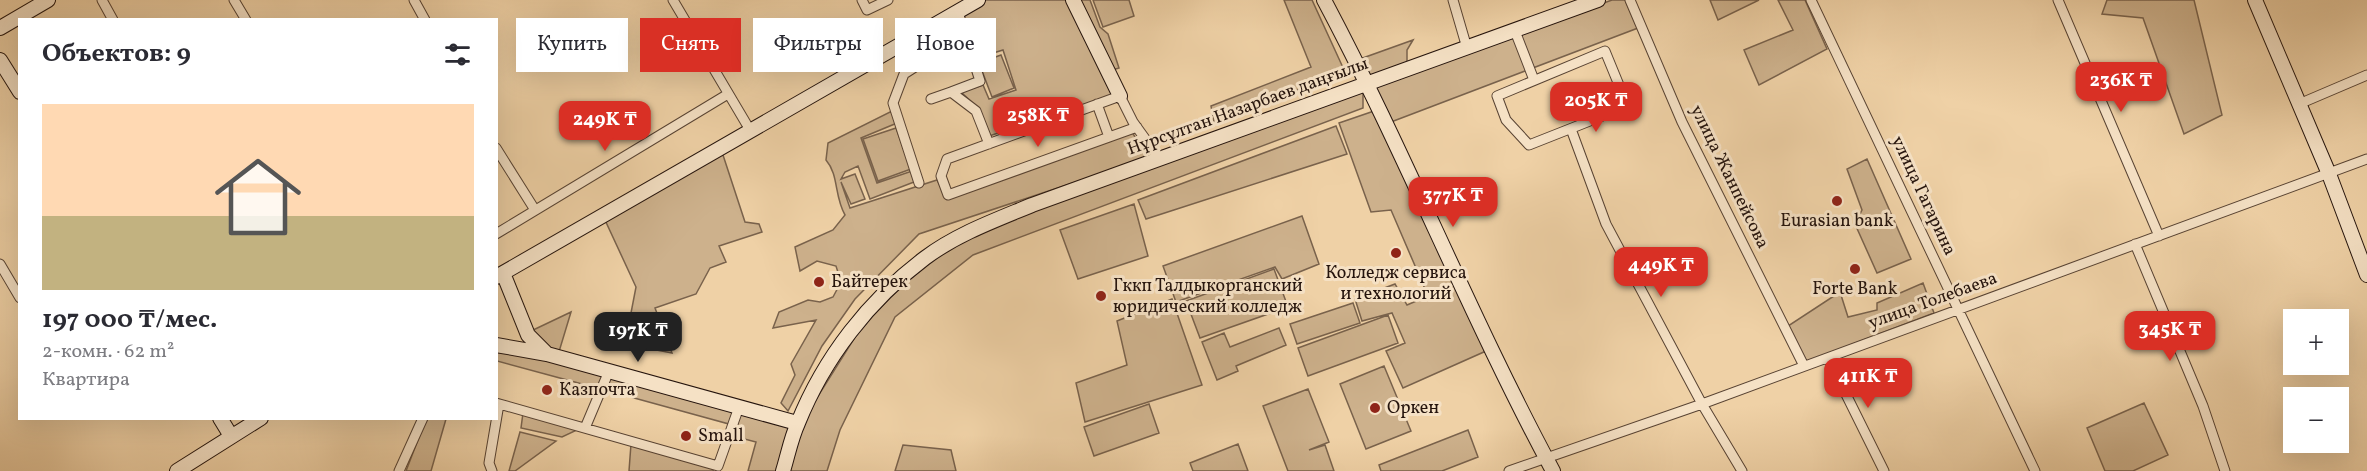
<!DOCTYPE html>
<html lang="ru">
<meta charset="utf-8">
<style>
:root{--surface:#fff;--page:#f2f2f3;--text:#2b2b33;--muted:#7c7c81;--line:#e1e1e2;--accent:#d93025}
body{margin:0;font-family:Vollkorn,serif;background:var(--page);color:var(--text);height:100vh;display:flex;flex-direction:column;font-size:22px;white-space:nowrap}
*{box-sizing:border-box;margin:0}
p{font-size:20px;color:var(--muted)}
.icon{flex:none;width:33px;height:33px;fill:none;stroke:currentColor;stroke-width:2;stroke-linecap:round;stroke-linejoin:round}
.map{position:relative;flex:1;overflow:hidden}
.side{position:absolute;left:18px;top:18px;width:480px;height:402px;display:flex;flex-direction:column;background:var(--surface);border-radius:0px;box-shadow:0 6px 24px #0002}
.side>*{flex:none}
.guide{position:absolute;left:516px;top:18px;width:570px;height:54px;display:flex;gap:12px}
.controls{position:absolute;left:2283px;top:309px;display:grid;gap:12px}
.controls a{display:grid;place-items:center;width:66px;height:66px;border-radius:0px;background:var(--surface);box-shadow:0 6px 24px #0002;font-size:30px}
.price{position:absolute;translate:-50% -51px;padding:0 14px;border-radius:12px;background:var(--accent);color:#fff;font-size:20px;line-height:39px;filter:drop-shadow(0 2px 3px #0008)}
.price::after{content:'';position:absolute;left:50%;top:36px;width:18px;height:14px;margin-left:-9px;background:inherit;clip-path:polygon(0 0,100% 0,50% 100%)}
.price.current{background:#222;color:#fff}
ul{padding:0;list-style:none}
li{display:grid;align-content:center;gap:12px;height:318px;padding:0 24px}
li+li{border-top:2px solid var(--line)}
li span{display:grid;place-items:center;height:186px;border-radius:0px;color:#555}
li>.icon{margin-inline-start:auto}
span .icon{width:108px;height:108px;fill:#fffc;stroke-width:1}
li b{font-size:26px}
h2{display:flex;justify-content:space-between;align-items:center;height:72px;padding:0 24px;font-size:26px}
.pill{padding:0 21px;border-radius:0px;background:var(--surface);box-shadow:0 6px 24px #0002;font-size:21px;line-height:54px}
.pill.current{background:var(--accent);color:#fff}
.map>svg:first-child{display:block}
</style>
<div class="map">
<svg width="2367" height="471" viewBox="0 0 2367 471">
<rect width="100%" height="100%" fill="#efd1a6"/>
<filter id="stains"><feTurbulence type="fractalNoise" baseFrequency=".00333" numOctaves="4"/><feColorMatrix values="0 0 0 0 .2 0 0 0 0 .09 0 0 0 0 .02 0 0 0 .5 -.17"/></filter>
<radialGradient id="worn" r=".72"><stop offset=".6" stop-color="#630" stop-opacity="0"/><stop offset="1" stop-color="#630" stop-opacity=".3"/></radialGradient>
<!-- green -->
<path fill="#cdb18c" stroke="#79624c" stroke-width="1.5" d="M985,0H1069L1115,95L989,136L979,109L961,92L983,85L989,99L1016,90L1003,50L977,58L961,13Z
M1079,0H1090L1100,27L1108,34L1119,68L1112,70Z
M1093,0H1129L1134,16L1103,27Z
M1284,0H1312L1345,72L1214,122L1211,106L1311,67Z
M1612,0H1625L1638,28L1391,122L1374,86Z
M1710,0H1759L1718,20Z
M1778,0H1805L1827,49L1759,85L1744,50L1793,30Z
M2107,0H2194L2222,115L2184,134L2143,18L2102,14Z
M1413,40L1407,50V63L1369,78L1360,59Z
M1001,55L1014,88L992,97L979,63Z
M1363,89V108L973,255L895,317L840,430L827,471H789L803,420L862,326L925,263L1018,210Z
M1377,110L1486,351L1403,388L1386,351L1405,343L1392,313L1362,321L1355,299L1395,284L1407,305L1428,296L1391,210L1371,212L1339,123Z
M892,111L897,123L861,138L877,183L912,171L914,182L870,199L858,166L845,172L841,179L855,174L865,199L851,204L841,182L850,208L937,180L946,198L1132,132L1148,158L919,234L855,299L822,346L788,411L781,403L795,375L791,364L816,320L773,328L779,312L808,300L820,302L833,297L841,282L836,266L817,261L800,271L795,247L833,230L845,215C834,196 839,175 826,160L828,143Z
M1336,126L1347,154L1146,219L1138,200Z
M896,128L911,169L878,181L863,139Z
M722,152L745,222L759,224L762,232L719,246L726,262L710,268L696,294L655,308L672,353L625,344L636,287L605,220Z
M1867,159L1911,259L1877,273L1855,224L1862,210L1847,169Z
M1134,204L1148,256L1078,279L1060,230Z
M1302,216L1319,264L1282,279L1275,267L1176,302L1163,266Z
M1274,269L1288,307L1200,338L1186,301Z
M1923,283L1934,313L1806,362L1788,326L1840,292L1848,317L1877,310V303Z
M1172,299L1202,385L1085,422L1076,383L1127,365L1117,321Z
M1353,303L1360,323L1297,344L1290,324Z
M571,312L558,355L547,347L531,331Z
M1388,315L1398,343L1308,376L1298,348Z
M1279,328L1286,345L1236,366L1238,371L1217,380L1202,342L1224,333L1230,347Z
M496,342L605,374L597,388L497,361Z
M1384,366L1411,431L1366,449L1340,384Z
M611,374L735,411L729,424L605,390Z
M1308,389L1329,442L1309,450L1325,445L1334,471H1288L1263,406Z
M2144,403L2168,455L2133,471H2105L2087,428Z
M1149,404L1159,433L1094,456L1084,427Z
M740,410L794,425L781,471H748L756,442L733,436Z
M523,413L577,430L562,437L521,428Z
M426,419H446L431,471H406Z
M1468,430L1478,457L1442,471H1381L1379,465Z
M520,432L556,441L515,471H509Z
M631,444L714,468L713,471H629Z
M1238,444L1248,471H1193L1190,463Z
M903,445L951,450L956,471H895Z"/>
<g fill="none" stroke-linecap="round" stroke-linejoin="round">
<defs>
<path id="street" d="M102,0L113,20
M234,0L246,20
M414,0L425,20
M673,0L750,130
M862,0L867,10L888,0
M1453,0L1467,48
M1630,0L1682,122L1804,366
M1811,0L2035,471
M2058,0L2159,236
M958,12L980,81L951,92L976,111L989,144
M1515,31L1534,80
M1605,51L1621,90L1610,113L1529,145L1506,120L1497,96Z
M931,99L951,92
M1097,104L1109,137
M2299,104L2367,75
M1137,127L948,195L941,176L947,159L1120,96L1133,122L1159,158
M1571,129L1606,224L1702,404L1742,471
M496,148L535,210
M919,183L893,103L904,74L965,35
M496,234L728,94
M2135,244L2203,406L2225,471
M0,264L20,298
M1828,358L1884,471
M496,403L718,466L739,407
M585,428L609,371
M399,471L423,418
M492,471L489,463L499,404
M1509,471L1702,404L2367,159"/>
<path id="secondary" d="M1073,0L1120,96
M1324,0C1406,154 1470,317 1553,471
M2255,0L2329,174L2367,275
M0,28L48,0
M0,60L20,92
M503,273L528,335L547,354L797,423
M496,277L978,0
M496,345L547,354
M220,418L231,436
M177,471L261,418
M783,471C788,455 791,438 798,423C824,358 869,300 925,258C957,234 996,220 1032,205L1598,0"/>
</defs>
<!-- street casing -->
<use href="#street" stroke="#584333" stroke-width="11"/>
<!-- secondary casing -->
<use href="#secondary" stroke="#25140d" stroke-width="16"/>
<!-- street -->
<use href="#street" stroke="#f5e1c5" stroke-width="9"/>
<!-- secondary -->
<use href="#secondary" stroke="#f5e1c5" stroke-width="14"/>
</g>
<!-- markers -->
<g fill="#8f2418" stroke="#f5e1c5" stroke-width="2">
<circle cx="1837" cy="201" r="6"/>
<circle cx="1396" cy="253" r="6"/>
<circle cx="1855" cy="269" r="6"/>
<circle cx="819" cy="282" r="6"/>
<circle cx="1101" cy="296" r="6"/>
<circle cx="547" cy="390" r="6"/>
<circle cx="1375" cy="408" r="6"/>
<circle cx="686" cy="436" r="6"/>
</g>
<g text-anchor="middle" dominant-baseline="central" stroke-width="6" stroke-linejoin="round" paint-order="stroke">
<!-- street labels -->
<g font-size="18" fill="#25140d" stroke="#f5e1c5">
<text transform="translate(1248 107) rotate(-20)">Нұрсұлтан Назарбаев даңғылы</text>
<text transform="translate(1729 177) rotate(64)">улица Жанпейсова</text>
<text transform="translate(1923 196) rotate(65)">улица Гагарина</text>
<text transform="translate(1933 301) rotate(-20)">улица Толебаева</text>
</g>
<!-- poi labels -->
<g font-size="18" fill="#25140d" stroke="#f5e1c5" text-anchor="start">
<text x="1837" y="221" text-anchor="middle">Eurasian bank</text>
<text x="1396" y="273" text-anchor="middle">Колледж сервиса<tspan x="1396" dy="21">и технологий</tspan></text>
<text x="831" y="282">Байтерек</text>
<text x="1113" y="286">Гккп Талдыкорганский<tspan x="1113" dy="21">юридический колледж</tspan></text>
<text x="1855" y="289" text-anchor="middle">Forte Bank</text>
<text x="559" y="390">Казпочта</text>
<text x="1387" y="408">Оркен</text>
<text x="698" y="436">Small</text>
</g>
</g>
<rect width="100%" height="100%" filter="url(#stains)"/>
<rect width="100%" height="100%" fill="url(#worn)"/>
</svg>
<div class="controls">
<a>+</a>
<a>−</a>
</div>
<b class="price" style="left:2121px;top:113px">236K ₸</b>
<b class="price" style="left:1596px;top:133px">205K ₸</b>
<b class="price" style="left:1038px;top:148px">258K ₸</b>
<b class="price" style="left:605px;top:152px">249K ₸</b>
<b class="price" style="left:1453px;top:228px">377K ₸</b>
<b class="price" style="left:1661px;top:298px">449K ₸</b>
<b class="price" style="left:2170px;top:362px">345K ₸</b>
<b class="price current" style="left:638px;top:363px">197K ₸</b>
<b class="price" style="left:1868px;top:409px">411K ₸</b>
<div class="guide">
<a class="pill">Купить</a>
<a class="pill current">Снять</a>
<a class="pill">Фильтры</a>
<a class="pill">Новое</a>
</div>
<section class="side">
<h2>Объектов: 9<svg class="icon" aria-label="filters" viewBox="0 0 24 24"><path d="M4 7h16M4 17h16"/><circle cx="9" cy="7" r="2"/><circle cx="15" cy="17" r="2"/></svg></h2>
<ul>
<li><span style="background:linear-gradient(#ffd9b3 60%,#c2b280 0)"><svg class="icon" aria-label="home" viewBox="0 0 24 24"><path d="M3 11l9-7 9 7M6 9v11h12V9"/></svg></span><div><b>197 000 ₸/мес.</b><p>2-комн. · 62 m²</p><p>Квартира</p></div></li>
</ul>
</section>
</div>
